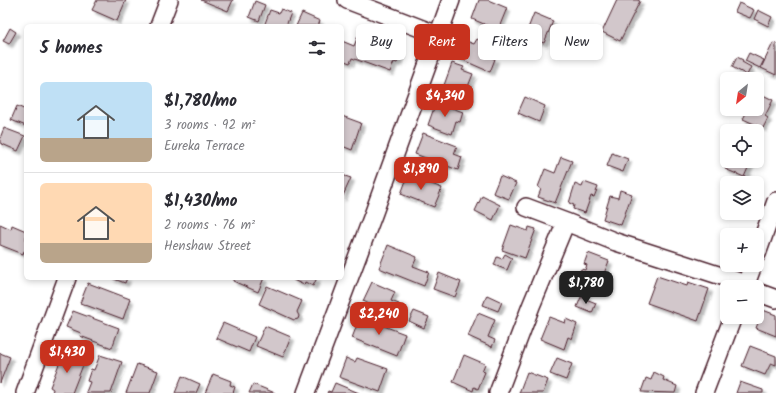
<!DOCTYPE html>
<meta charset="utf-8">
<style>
:root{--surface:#fff;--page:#f7f7f7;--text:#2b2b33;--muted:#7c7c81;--line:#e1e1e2;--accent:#c8321e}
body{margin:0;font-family:Kalam,sans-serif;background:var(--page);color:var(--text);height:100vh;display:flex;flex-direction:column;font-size:15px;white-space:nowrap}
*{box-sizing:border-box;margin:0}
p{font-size:13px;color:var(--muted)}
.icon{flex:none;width:22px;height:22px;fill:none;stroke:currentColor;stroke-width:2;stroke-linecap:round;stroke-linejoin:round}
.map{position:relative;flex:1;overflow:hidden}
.sheet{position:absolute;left:24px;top:24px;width:320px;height:256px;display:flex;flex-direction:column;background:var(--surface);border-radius:6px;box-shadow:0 2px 6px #0003}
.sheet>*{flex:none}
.top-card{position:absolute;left:356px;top:24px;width:360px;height:36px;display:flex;gap:8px}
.needle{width:26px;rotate:210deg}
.controls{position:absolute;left:720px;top:72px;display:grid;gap:8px}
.controls a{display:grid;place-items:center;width:44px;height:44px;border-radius:6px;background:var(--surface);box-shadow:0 2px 6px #0003;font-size:20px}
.price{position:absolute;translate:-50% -34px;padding:0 9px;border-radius:8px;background:var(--accent);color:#fff;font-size:13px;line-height:26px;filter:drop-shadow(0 1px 2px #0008)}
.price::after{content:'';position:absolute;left:50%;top:24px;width:12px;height:9px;margin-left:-6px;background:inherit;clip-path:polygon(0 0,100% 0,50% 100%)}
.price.on{background:#222;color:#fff}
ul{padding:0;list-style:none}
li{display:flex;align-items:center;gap:12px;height:100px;padding:0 16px}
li+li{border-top:1px solid var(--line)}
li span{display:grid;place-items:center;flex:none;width:112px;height:80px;border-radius:6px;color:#555}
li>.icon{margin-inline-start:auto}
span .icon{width:48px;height:48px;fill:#fffc;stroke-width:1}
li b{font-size:17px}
h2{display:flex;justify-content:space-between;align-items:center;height:48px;padding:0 16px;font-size:17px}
.chip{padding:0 14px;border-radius:6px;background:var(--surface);box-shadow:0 2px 6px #0003;font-size:14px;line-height:36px}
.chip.on{background:var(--accent);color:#fff}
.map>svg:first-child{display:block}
</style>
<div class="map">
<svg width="776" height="393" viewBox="0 0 776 393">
<defs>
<filter id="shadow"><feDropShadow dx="3.5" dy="3.5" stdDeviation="1" flood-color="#0004"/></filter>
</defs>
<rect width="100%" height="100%" fill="#fff"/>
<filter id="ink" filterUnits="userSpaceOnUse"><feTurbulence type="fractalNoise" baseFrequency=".025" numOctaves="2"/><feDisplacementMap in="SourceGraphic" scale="8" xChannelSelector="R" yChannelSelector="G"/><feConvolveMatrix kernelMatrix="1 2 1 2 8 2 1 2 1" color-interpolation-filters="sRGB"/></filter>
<g filter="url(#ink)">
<!-- building -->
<path fill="#d2c7cb" stroke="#4a1f2b" filter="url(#shadow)" d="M97,0H126L117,21L92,10Z
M201,0H233L228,11Z
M479,0H488L507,8L498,30L472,19Z
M617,0H637L640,1L620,41L602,32Z
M255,1L265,5L259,21L249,17Z
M739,3L754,10L750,18L735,12Z
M281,9L291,13L286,26H264L270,10L279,13Z
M758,10L772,17L768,26L754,19Z
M302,13L320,21L318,26H296Z
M534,13L553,21L544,43L525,36Z
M10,28L16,32L9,44L3,41Z
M363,32L377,38L376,43L402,52L397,63L394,62L390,72L352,58L350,63L342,60V41L354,46L358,36L361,37Z
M477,39L489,44L484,54L495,59L490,72L456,57L464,40L474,44Z
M773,43L776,44V75L761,68Z
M749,53L764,60L760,68L745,61Z
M737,57L743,60L742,62L751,67L747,75L732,67Z
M452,63L464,67L462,70L473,74L465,94L470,96L467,102L454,96L455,93L443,88Z
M757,92L773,100L765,116L768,118L763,128L743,119L748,109H757Z
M525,97L545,106L539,122L518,113Z
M436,102L463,112L460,122L456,121L452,134L428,125Z
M17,106L26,110V126L11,120Z
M342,116L361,123L352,150L342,146Z
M4,128L25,136L18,151L0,143V138Z
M423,133L457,146L454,154L462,157L458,170L415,154Z
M612,153L628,159L623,172L607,166Z
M561,157L572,161L555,203L538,197L541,189L538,187L545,169L555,173Z
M729,161H751L744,177L725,169Z
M342,175L351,178L342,198Z
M408,175L442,188L434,207L401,194Z
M500,176L516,183L509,199L493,193Z
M584,182L598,187L594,197L591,196L585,213L573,209L574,205L569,203L575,184L582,187Z
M620,190L632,194L621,225L603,219L610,196L618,198Z
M482,196L500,205L493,220L475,211Z
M0,224L11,229L12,225L26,231V252L24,251L23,254L0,245Z
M511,225L528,231L529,227L536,229L525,258L502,250Z
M388,245L417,257L413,266L429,272L424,286L379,268Z
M588,253L609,261L599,286L590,282L587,289L575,284L581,269L585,270L587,265L584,264Z
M505,254L512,258L507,270L494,265L497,257L502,259Z
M439,273L461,282L455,297L433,289Z
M657,276L687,286L688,282L709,289L698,321L647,303Z
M111,278H127L125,283Z
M234,278H264L258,292L233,281Z
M293,278H317L313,286L305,282L304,285L293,280Z
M372,282L395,292L391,301L399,304L394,315L363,301Z
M88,283L130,299L123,319L80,303Z
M267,286L302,301L297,312L299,316L298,319L294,320L259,304Z
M487,295L502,302L498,311L483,305Z
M581,297L596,303L592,313L577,307Z
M763,310L776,315V336L756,328Z
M73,311L119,328L112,348L80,336L81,333L66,327Z
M414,311L429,317L424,328L409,321Z
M478,313L495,320L488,337L495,340L492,347L468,336Z
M360,317L405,334L397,356L352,338Z
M549,317L565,323L566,319L577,324L572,339L568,337L564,349L540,339Z
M223,323L255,337L249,352L216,338Z
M265,326L291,337L283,357L256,346Z
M750,346L776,356V365L771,363L765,375L742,366Z
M64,351L85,360L72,393H52L53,389L50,387Z
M0,353L10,357L0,383Z
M100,355L122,362L111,393H89L86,392L90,382L87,381L91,369L94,370Z
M464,355L485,364L482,371L485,372L478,389L474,387L473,391L453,382Z
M346,358L355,362L357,358L388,369L380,392L339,377Z
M557,358L572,364L566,380L550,374Z
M137,364L158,371L150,393H126Z
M527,372L548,380L543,393H519Z
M654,372L664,377L663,380L677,386L675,393L641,392L646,378L651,380Z
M213,374L231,381L230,385L235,387L233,393H205Z
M182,376L200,384L196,393H175Z
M740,382L763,390V393H736Z
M335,383L359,393H327L328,391L331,392Z
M253,384L275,393H249Z"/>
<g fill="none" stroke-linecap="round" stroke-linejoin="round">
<defs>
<path id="minor" d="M347,0L438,35
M159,26L169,0
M526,207L566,222
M757,254L776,201
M745,287L753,265
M757,292L776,299
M25,393L67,278
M306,393L373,215L451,0
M498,393L531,306L566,222L616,242L746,284
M704,393L733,317"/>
</defs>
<!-- minor casing -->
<use href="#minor" stroke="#4a1f2b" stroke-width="20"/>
<!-- minor -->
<use href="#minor" stroke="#fff" stroke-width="17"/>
</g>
</g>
</svg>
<div class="controls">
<a><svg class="needle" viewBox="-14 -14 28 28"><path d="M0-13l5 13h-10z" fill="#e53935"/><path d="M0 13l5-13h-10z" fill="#7c7c81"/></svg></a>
<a><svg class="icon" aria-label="locate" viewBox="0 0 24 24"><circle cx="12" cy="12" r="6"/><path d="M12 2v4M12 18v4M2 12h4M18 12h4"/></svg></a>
<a><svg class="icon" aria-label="layers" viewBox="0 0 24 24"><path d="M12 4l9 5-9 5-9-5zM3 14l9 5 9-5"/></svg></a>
<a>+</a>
<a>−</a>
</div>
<b class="price" style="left:445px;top:118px">$4,340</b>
<b class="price" style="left:421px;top:191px">$1,890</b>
<b class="price on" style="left:586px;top:305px">$1,780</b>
<b class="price" style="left:379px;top:336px">$2,240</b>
<b class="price" style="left:67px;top:374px">$1,430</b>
<div class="top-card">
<a class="chip">Buy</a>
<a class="chip on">Rent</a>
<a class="chip">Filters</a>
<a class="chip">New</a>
</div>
<section class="sheet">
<h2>5 homes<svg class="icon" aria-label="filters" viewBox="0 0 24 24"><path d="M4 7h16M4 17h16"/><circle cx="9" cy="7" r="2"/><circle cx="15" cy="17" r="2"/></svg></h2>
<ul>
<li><span style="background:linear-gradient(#bfe0f5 70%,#b9a48a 0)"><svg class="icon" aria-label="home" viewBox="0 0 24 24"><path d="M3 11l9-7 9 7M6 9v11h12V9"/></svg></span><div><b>$1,780/mo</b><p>3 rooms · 92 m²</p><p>Eureka Terrace</p></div></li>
<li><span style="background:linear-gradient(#ffd9b3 75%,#b9a48a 0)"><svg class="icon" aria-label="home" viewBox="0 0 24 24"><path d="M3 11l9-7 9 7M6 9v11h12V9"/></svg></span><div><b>$1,430/mo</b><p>2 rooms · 76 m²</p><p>Henshaw Street</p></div></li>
</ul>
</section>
</div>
